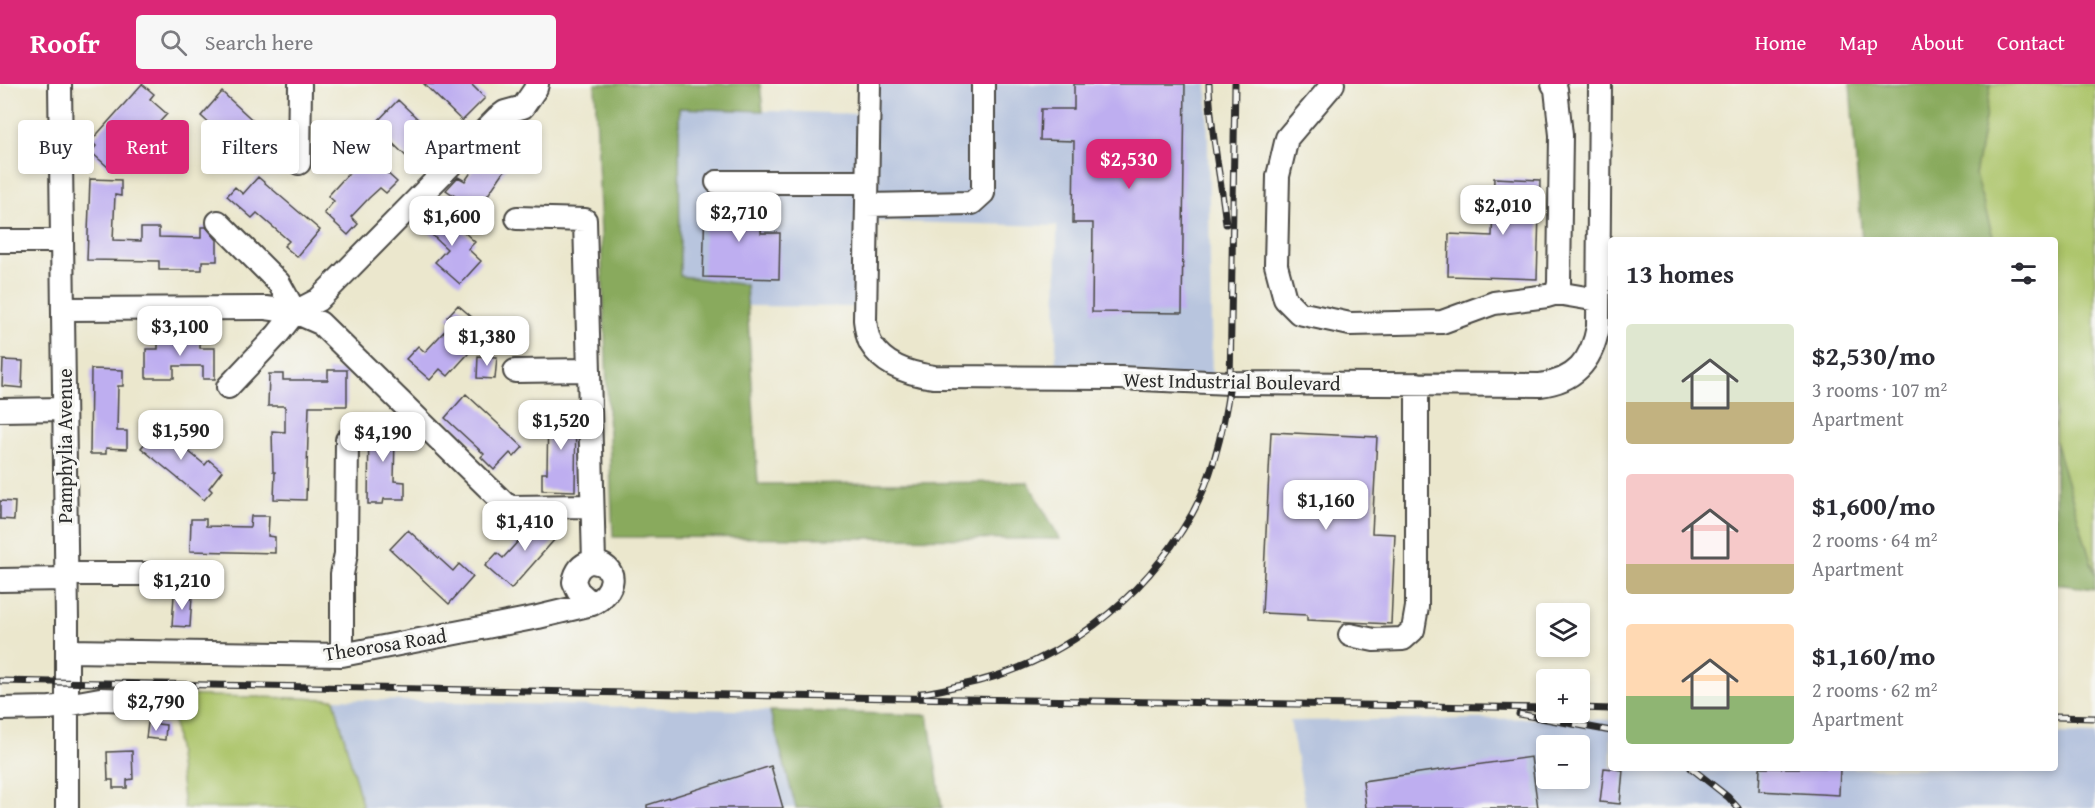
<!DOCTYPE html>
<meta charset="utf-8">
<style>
:root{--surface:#fff;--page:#f7f7f7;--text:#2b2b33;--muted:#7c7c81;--accent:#db2777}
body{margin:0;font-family:"Gentium Book Plus",serif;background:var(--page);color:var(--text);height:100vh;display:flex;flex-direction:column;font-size:22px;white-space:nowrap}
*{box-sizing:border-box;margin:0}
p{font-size:20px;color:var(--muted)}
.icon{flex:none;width:33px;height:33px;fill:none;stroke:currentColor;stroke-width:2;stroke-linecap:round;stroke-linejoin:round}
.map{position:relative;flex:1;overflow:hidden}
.side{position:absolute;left:1608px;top:153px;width:450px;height:534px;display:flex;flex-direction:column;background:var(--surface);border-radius:6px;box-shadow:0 3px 9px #0003}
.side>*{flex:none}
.hud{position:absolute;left:18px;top:36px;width:570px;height:54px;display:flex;gap:12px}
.fabs{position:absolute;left:1536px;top:519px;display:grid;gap:12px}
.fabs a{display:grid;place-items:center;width:54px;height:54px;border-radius:6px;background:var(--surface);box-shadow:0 3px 9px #0003;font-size:30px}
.price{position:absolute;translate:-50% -51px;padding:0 14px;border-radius:12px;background:#fff;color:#222;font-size:20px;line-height:39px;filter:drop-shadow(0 2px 3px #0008)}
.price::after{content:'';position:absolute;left:50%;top:36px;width:18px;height:14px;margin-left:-9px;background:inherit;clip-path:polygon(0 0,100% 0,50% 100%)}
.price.current{background:var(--accent);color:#fff}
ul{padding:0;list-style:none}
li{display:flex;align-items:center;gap:18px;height:150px;padding:0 18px}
li span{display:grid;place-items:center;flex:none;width:168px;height:120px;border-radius:6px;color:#555}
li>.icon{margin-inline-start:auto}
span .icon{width:72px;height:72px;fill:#fffc;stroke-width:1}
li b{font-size:26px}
h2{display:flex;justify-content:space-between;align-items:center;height:72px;padding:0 18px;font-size:26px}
.pill{padding:0 21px;border-radius:6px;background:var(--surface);box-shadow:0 3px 9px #0003;font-size:21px;line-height:54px}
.pill.current{background:var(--accent);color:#fff}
header{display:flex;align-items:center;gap:36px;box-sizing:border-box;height:84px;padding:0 30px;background:var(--accent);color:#fff}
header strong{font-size:28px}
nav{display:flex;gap:33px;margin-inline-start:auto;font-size:21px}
.search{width:420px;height:54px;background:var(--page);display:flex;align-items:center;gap:15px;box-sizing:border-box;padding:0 21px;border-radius:6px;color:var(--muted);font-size:22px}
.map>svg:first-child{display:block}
</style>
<header>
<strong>Roofr</strong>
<div class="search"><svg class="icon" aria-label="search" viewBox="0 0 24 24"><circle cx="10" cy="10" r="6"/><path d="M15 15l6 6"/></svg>Search here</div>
<nav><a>Home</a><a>Map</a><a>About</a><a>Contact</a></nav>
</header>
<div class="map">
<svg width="2095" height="724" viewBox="0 0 2095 724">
<rect width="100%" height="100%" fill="#f6f6f2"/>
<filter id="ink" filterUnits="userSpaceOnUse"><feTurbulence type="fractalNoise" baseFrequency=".0167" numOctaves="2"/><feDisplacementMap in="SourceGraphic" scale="12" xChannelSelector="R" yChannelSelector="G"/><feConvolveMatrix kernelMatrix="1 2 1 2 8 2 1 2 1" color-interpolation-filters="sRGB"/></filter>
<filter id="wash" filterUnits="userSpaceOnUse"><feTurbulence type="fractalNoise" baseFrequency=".008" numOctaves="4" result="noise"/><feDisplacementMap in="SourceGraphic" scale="24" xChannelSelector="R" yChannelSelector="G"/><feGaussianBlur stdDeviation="1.35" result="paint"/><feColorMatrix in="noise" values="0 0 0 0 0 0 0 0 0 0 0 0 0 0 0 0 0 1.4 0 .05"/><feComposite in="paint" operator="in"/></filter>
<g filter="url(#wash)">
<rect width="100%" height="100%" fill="#ebe7cd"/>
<!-- industrial -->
<path fill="#b8c5de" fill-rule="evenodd" d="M862,0H1207L1212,297L1056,294L1057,142L858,137L855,223L747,222L746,201L680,192L679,24L860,30Z
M334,615L770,627L796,724H363Z
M1561,634L1611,636V684H2055V650L2095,651V724H1306L1290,637ZM1546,662H1580V694H1546Z"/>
<!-- green -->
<path fill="#acc469" stroke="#6c784a" stroke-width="1.5" d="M1991,0H2095V491L2055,358V156H1994L1975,92Z
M171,611L334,615L363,724H184Z"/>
<!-- forest -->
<path fill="#89aa5d" stroke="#5a6a44" stroke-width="1.5" d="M595,0H760L763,27L679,24L680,192L746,201L758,400L1028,398L1060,455L613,453Z
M1850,0H1991L1975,92L1994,156H1862Z
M2055,358L2095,491V505L2055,500Z
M770,627L928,631L942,724H796Z"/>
<g id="blocks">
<!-- building -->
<path fill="#beaef0" d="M142,0L154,10L150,15L167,30L154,44L150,40L109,84L91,68L96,62L91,57Z
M424,0H471L485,14L462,37Z
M1074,0H1185L1182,229L1092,228L1093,139H1073L1074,57L1040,56L1041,25H1074Z
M222,8L273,55L250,80L238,69L240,68L201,32Z
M398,16L441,57L417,83L374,41Z
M502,48L522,61L477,127L446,106L458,93L465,97L490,61Z
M374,77L397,98L386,109L380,104L369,114L351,133L358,140L348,151L324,129L334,117L328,112L357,80L364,87Z
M258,93L320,146L297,173L284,162L289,157L257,129L252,134L227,112L235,103L243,110Z
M1494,94L1540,96L1537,195L1448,192L1449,150L1492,152Z
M90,95L121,96V112L115,111L113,156L141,157V144H159V153L201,154V143H206L217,156V177H202V186H159V177L87,176Z
M705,119L762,121L761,149H780L779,195L703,193Z
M429,128L438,137L444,130L475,158L468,165L481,177L460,200L435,178L447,165L419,139Z
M458,221L481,241L470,253L477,260L448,292L440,285L430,296L406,275L418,262L425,268L453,238L447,233Z
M170,249H200V264H215V295H203V282H174V294H146V265H158V256H170Z
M478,272L497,273L495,295L477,294Z
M3,276L23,277L22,304L2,302Z
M91,285L123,286V302H118L117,347H127V365L106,364V370H90Z
M328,286H347V322H309L306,416L274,415L275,388H273L272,347L285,348V322H268L269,290H283V296H328Z
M466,310L523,363L514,373L510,369L494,386L481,373L484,370L445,334Z
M560,322H576L575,407L542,406V389H547L548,328H560Z
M164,336L175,346L170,352L205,381L209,376L222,387L209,404L212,407L204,416L141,364Z
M369,337L399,338V353H395L394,397L405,398V415H384L383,420H368Z
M1271,348L1377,353L1372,449L1395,450L1391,540L1307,536V531L1262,529Z
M0,417L15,418L14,436L0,435Z
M251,432H269L268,452L275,453V469L190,467L191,435H206V442L250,443Z
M526,436H551L563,446L511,505L485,482L497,469L503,474L532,442Z
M408,446L453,487L459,480L473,493L449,520L390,465Z
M174,511L192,512L190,543L172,542Z
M148,639L166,641L165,656L146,654Z
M132,667L133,695L127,696V704H113V696H108L107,668Z
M1531,673L1538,724H1366L1363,697Z
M771,682L783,724H647V721Z
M1604,684L1623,686L1620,720L1600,718Z
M1760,684H1840L1839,711L1759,707Z"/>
</g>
</g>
<g filter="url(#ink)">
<use href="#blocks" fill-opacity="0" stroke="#484743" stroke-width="1.5"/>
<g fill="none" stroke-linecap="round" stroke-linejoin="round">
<defs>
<path id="minor" d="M60,0L67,537V724
M869,0L865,236C866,244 867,253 871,260C884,282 910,290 934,293L1120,294L1230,299L1540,301C1575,297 1592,277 1598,243L1600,0
M1333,0L1287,54L1278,92L1276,181L1285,215L1299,229L1350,240L1442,238L1494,219L1547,212L1557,209L1559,199L1561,51L1556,5L1553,0
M299,79L300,0
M717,98H867
M867,121L972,119L983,109V0
M517,134L585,136L594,478
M218,138L279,199L295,228
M0,157H62
M1557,209L1598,216
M63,225L266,224L295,228L320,239L504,419L511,423L592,422
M515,287L589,286
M228,303L277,251L295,228L318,216L497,34L505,28L523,23L536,4L537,0
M0,326L64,325
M590,478C622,480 615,510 592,520L578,507L574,498C576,487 580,481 590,478Z
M66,490H152
M0,496L66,495
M1350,551L1374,556L1403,555L1413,546L1417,523V300
M67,567L342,571L538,533L592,520
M342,571V490L346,470L347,356
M0,625L50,624L100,615L168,617"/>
</defs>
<!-- minor casing -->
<use href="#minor" stroke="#484743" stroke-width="26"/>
<!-- minor -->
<use href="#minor" stroke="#fff" stroke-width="22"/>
<defs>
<path id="rail" d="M1209,0C1210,47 1221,93 1226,140
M0,597L840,613L1546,624
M921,609C935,608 948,604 962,601C1060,581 1142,517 1192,430C1214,390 1224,343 1230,299L1235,0
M1580,624L1611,625
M1519,630L1611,647
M2055,633L2095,634
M1691,684L1728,713L1738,724"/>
</defs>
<!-- rail casing -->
<use href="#rail" stroke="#2b2b2b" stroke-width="7"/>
<!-- rail -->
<use href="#rail" stroke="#f6f6f2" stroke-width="4.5" stroke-dasharray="14" stroke-linecap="butt"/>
</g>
</g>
<g text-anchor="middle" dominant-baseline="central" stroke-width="6" stroke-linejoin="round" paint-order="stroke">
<!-- street labels -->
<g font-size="20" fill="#2b2b2b" stroke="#f6f6f2">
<text transform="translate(1232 297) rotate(1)">West Industrial Boulevard</text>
<text transform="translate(64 362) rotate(-90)">Pamphylia Avenue</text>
<text transform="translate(385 560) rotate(-9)">Theorosa Road</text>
</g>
</g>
</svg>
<div class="fabs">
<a><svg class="icon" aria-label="layers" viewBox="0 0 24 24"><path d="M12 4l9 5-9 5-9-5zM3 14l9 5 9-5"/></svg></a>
<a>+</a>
<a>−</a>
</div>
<b class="price current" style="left:1129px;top:106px">$2,530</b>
<b class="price" style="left:1503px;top:152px">$2,010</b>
<b class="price" style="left:739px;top:159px">$2,710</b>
<b class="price" style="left:452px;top:163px">$1,600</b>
<b class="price" style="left:180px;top:273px">$3,100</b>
<b class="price" style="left:487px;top:283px">$1,380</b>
<b class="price" style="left:561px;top:367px">$1,520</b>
<b class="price" style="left:181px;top:377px">$1,590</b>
<b class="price" style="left:383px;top:379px">$4,190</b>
<b class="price" style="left:1326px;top:447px">$1,160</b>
<b class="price" style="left:525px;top:468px">$1,410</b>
<b class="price" style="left:182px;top:527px">$1,210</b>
<b class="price" style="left:156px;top:648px">$2,790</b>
<div class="hud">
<a class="pill">Buy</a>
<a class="pill current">Rent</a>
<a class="pill">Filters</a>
<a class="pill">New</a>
<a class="pill">Apartment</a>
</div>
<section class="side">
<h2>13 homes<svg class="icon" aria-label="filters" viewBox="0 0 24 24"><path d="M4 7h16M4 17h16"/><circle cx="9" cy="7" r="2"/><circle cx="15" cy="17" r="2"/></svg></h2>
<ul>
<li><span style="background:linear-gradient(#dfe7d0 65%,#c2b280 0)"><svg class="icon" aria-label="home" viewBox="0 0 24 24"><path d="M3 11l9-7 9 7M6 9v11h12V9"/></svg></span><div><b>$2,530/mo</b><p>3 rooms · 107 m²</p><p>Apartment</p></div></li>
<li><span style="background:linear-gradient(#f6c9c9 75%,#c2b280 0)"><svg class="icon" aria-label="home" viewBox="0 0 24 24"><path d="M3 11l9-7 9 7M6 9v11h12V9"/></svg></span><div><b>$1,600/mo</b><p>2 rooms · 64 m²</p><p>Apartment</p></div></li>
<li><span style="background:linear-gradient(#ffd9b3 60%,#8fb573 0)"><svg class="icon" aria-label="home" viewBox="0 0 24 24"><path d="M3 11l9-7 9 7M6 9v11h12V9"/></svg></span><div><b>$1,160/mo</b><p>2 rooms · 62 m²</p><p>Apartment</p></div></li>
</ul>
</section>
</div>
